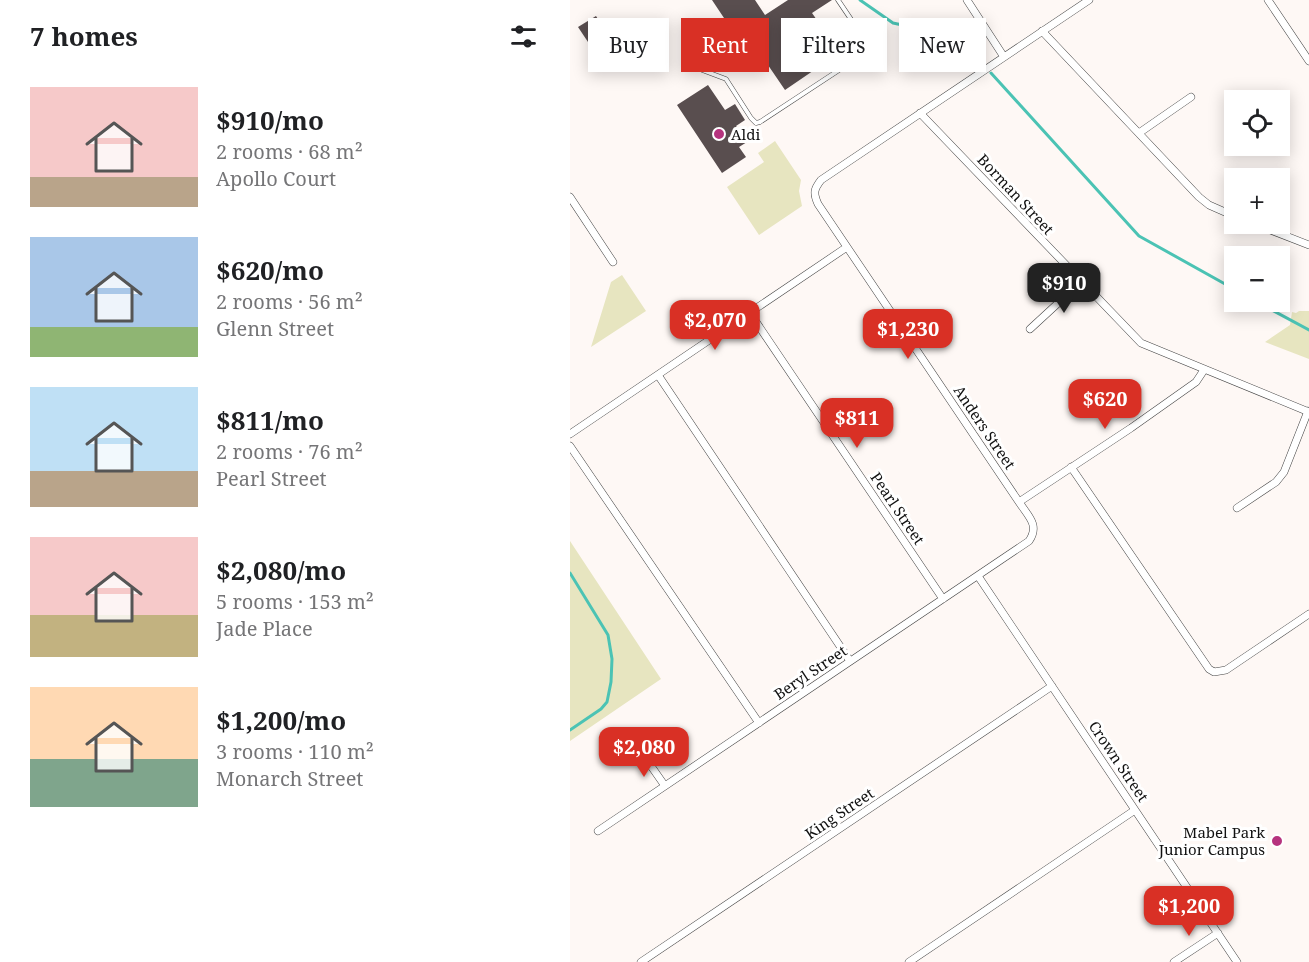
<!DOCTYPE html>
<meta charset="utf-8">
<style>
:root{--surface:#fff;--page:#f6f6f6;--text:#202124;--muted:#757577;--accent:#d93025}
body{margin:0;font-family:"Noto Serif",serif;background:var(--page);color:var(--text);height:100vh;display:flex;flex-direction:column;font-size:22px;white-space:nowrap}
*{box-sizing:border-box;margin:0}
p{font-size:20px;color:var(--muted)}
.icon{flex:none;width:33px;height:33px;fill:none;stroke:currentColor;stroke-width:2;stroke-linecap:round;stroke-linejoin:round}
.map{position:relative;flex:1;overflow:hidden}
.details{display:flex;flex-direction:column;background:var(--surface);width:570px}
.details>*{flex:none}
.banner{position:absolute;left:18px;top:18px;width:570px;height:54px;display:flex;gap:12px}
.fabs{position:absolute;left:654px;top:90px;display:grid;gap:12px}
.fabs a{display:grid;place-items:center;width:66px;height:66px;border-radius:0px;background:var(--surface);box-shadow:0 3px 15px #0003;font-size:30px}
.price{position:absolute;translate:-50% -51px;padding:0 14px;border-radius:12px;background:var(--accent);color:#fff;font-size:20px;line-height:39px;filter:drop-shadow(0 2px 3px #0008)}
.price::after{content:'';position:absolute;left:50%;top:36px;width:18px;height:14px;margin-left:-9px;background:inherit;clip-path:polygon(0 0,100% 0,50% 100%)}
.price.active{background:#222;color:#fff}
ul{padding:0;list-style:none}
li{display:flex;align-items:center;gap:18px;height:150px;padding:0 30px}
li span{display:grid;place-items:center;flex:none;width:168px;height:120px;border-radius:0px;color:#555}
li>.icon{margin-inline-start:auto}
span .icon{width:72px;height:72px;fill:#fffc;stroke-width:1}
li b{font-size:26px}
h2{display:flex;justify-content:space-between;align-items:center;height:72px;padding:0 30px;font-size:26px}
.tag{padding:0 21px;border-radius:0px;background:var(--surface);box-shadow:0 3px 15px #0003;font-size:21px;line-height:54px}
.tag.active{background:var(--accent);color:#fff}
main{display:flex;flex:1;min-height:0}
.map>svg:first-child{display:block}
</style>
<main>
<section class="details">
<h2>7 homes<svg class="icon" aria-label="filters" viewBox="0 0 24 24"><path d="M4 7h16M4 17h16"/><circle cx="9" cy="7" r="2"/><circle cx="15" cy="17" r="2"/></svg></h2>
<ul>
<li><span style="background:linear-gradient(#f6c9c9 75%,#b9a48a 0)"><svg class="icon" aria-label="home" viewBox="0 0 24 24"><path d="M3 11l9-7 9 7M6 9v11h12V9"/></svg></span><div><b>$910/mo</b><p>2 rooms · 68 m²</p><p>Apollo Court</p></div></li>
<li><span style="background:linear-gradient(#a9c7e8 75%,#8fb573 0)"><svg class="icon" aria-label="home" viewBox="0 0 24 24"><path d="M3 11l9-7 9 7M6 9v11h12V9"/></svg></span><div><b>$620/mo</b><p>2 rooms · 56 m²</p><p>Glenn Street</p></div></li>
<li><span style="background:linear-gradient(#bfe0f5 70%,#b9a48a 0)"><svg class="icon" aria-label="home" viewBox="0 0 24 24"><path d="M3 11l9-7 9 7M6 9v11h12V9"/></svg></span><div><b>$811/mo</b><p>2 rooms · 76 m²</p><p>Pearl Street</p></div></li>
<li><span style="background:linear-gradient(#f6c9c9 65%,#c2b280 0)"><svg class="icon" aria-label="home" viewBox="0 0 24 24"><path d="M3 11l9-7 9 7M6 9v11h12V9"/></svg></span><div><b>$2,080/mo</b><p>5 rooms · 153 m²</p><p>Jade Place</p></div></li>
<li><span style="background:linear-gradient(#ffd9b3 60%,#7fa58c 0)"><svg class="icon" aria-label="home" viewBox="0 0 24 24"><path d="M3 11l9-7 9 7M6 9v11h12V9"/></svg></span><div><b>$1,200/mo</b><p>3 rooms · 110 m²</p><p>Monarch Street</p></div></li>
</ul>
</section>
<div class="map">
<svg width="739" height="962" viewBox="0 0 739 962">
<rect width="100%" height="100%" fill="#fef8f5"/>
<!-- green -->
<path fill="#e7e5c0" d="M205,141L231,180L229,191L232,206L189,235L157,187L194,162L188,153Z
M52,275L76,311L21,347L41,282Z
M729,311H739V359L695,342L720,325L722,312L726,313Z
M0,541L91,679L0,741Z"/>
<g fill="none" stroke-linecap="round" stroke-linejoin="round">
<!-- stream -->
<path stroke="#4bc3b4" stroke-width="3" d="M290,0L323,23L374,34L383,39L409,61
M421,73L569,236L664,289
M687,302L739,330
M0,573L38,635L42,659L41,682L37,702L31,709L0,730"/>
</g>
<!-- building -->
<path fill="#594e4f" d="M142,0H185L195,15L218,0H262L242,13L256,33L261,30L275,49L215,90L179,37L170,42Z
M26,16L43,43L26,54L8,27Z
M138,85L155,110L165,104L175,120L166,126L177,142L169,147L176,157L152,173L107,105Z"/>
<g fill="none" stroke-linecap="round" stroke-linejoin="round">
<defs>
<path id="lane" d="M132,70L156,79L181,118L186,123L190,122L301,49L268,0"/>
<path id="street" d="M397,0L434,57
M698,0L739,61
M472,31L629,197L639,205L664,216
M350,113L571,343L739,412
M569,133L621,97
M0,197L43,262
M685,224L739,245
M180,313L373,599
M460,329L511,282
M88,375L280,661
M0,434L277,247
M0,446L189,723
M501,467L639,669L644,672L656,670L739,614
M449,502L561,428L626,382L634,370
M667,508L706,482L714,472L738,411
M408,576L667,962
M74,756L95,786
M28,831L459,541C470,525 458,516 449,502L248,204C243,193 244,189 251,180L519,0
M71,962L482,686
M339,962L565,810
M604,962L648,933"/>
</defs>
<!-- lane casing -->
<use href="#lane" stroke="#444" stroke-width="5"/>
<!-- street casing -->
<use href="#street" stroke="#444" stroke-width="8"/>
<!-- lane -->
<use href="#lane" stroke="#fff" stroke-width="4"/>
<!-- street -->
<use href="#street" stroke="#fff" stroke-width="7"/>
</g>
<!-- markers -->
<g fill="#b6337e" stroke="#fff" stroke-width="2">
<circle cx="149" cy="134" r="6"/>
<circle cx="707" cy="841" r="6"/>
</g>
<g text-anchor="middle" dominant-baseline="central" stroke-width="6" stroke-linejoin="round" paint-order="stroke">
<!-- poi labels -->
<g font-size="15" fill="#111" stroke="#fff" text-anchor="start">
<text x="161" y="134">Aldi</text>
<text x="695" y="832" text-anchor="end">Mabel Park<tspan x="695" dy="17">Junior Campus</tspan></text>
</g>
<!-- street labels -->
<g font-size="15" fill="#111" stroke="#fff">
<text transform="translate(446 194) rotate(47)">Borman Street</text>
<text transform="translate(415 427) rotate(56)">Anders Street</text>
<text transform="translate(328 508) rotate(56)">Pearl Street</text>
<text transform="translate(240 672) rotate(-34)">Beryl Street</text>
<text transform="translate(549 761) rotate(56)">Crown Street</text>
<text transform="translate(269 813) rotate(-34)">King Street</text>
</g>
</g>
</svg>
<div class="fabs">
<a><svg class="icon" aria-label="locate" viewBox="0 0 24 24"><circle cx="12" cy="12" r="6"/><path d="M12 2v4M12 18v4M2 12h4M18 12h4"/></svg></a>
<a>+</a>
<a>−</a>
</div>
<b class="price active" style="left:494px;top:314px">$910</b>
<b class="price" style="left:145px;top:351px">$2,070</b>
<b class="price" style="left:338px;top:360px">$1,230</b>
<b class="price" style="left:535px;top:430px">$620</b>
<b class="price" style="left:287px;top:449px">$811</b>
<b class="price" style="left:74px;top:778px">$2,080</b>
<b class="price" style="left:619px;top:937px">$1,200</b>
<div class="banner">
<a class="tag">Buy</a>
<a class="tag active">Rent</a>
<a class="tag">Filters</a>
<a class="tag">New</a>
</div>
</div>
</main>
